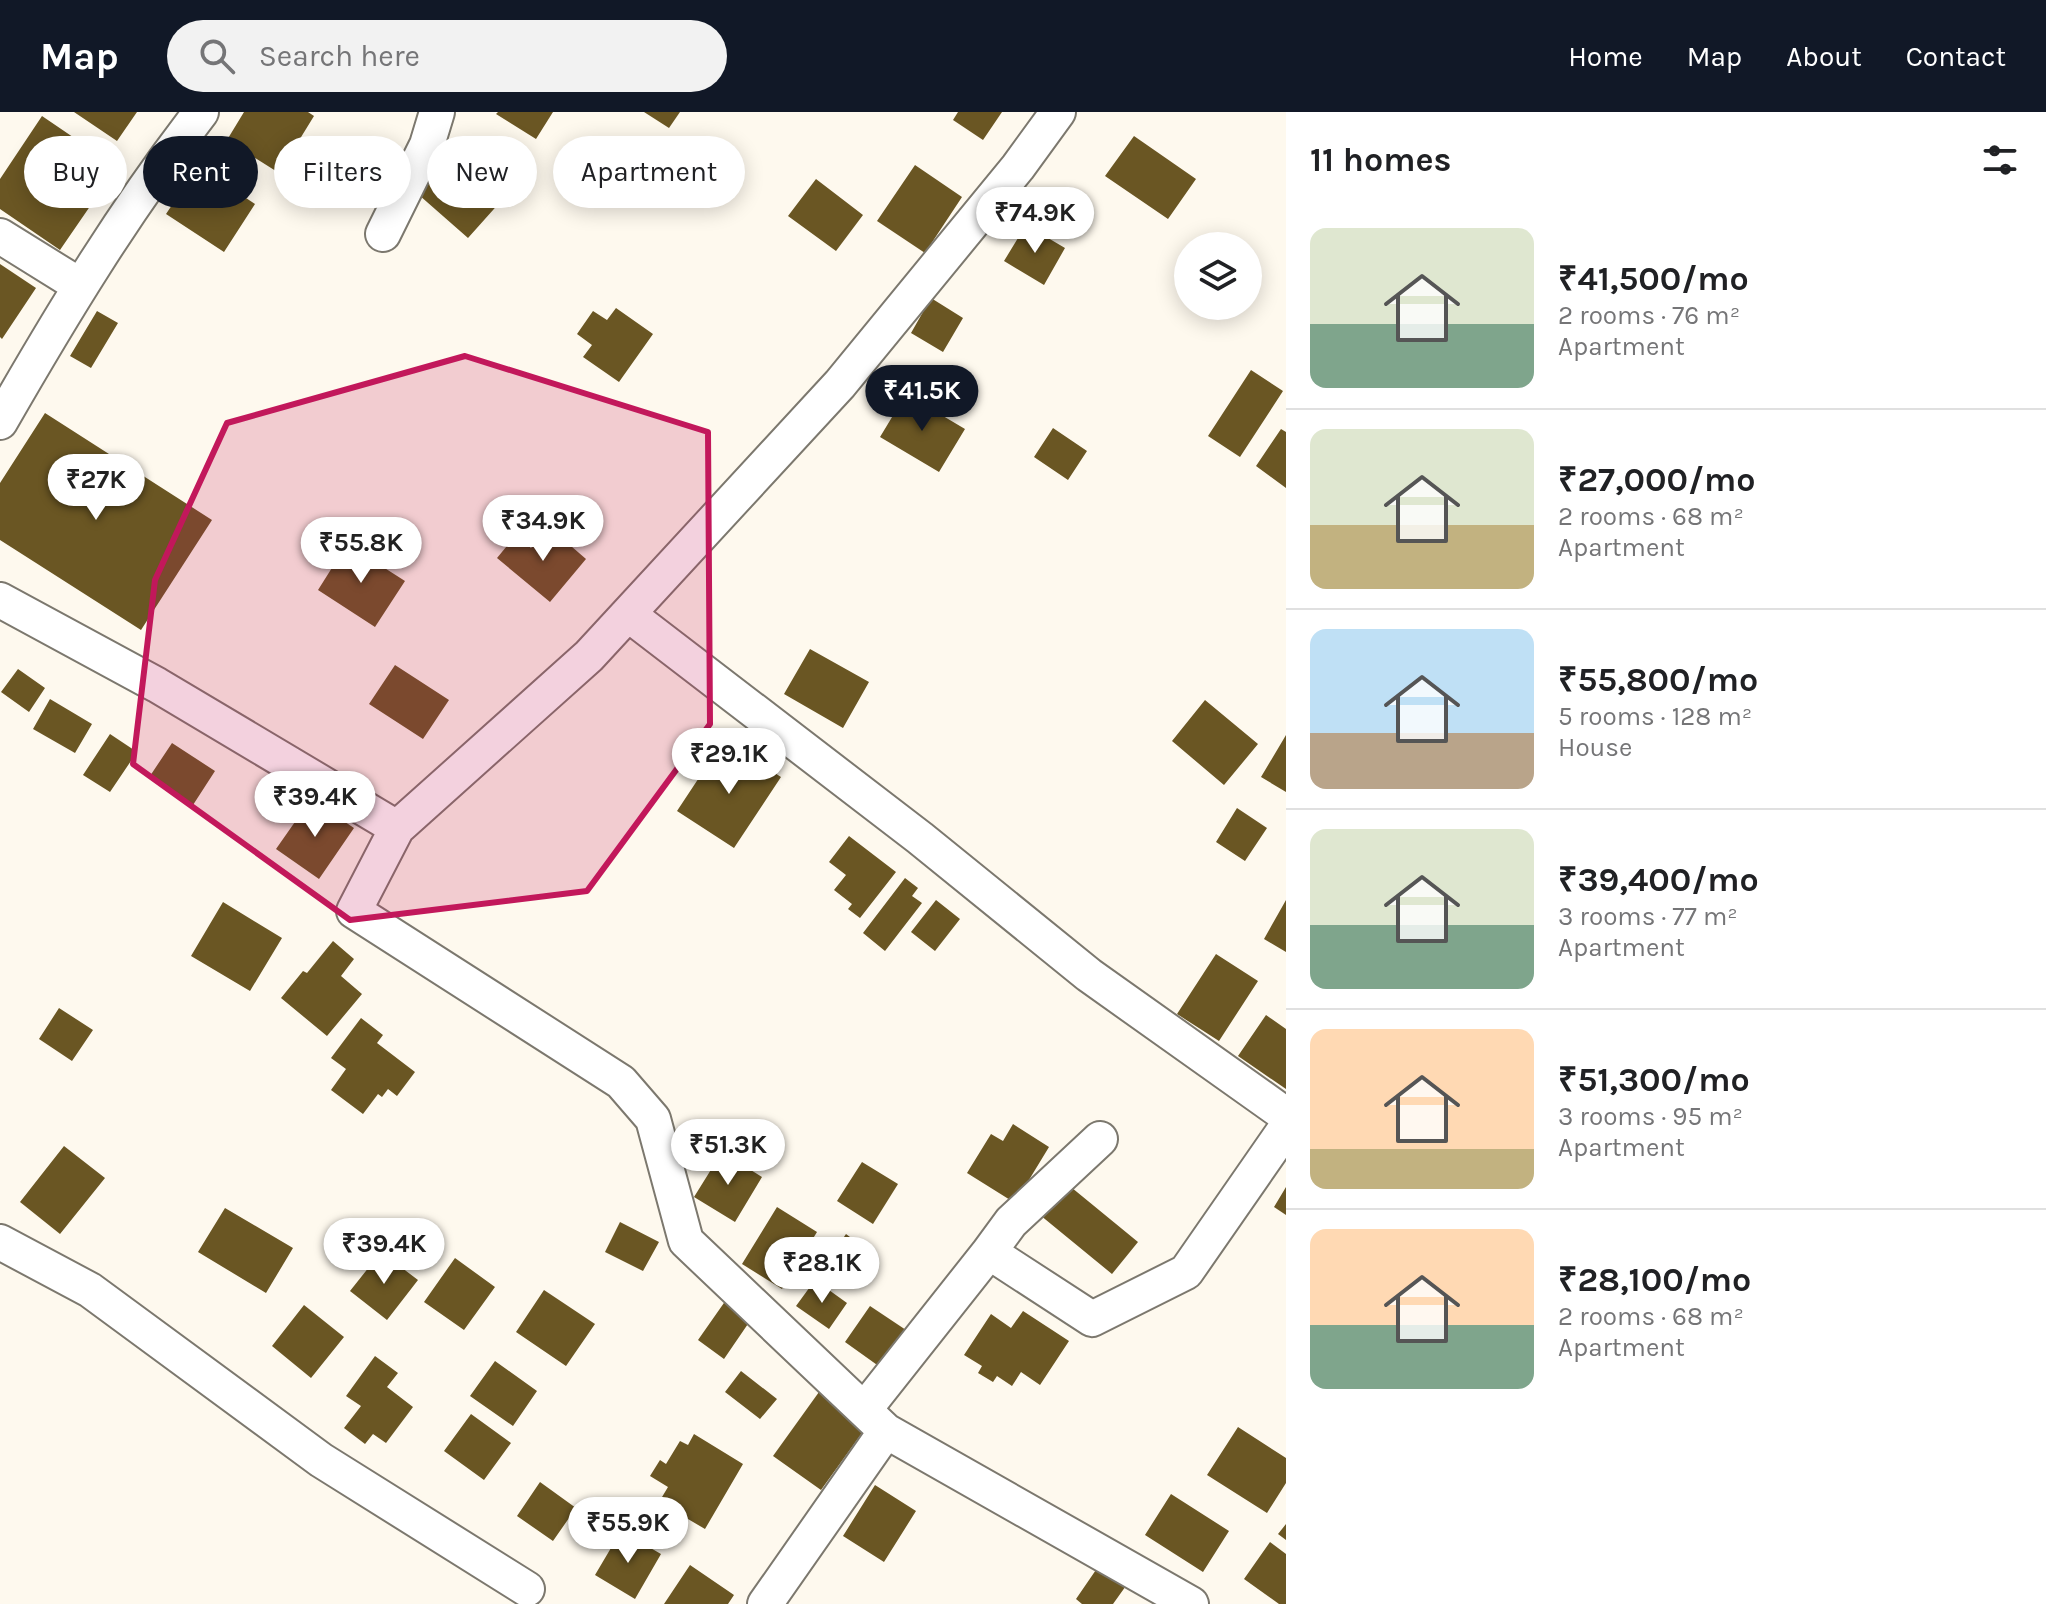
<!DOCTYPE html>
<meta charset="utf-8">
<style>
:root{--surface:#fff;--page:#f2f2f2;--text:#202124;--muted:#757577;--line:#e0e0e0;--accent:#111827}
body{margin:0;font-family:Karla,sans-serif;background:var(--page);color:var(--text);height:100vh;display:flex;flex-direction:column;font-size:30px;white-space:nowrap}
*{box-sizing:border-box;margin:0}
p{font-size:26px;color:var(--muted)}
.icon{flex:none;width:44px;height:44px;fill:none;stroke:currentColor;stroke-width:2;stroke-linecap:round;stroke-linejoin:round}
.map{position:relative;flex:1;overflow:hidden}
.drawer{display:flex;flex-direction:column;background:var(--surface);width:760px}
.drawer>*{flex:none}
.top-card{position:absolute;left:24px;top:24px;width:760px;height:72px;display:flex;gap:16px}
.tools{position:absolute;left:1174px;top:120px;display:grid;gap:16px}
.tools a{display:grid;place-items:center;width:88px;height:88px;border-radius:50%;background:var(--surface);box-shadow:0 4px 20px #0003;font-size:40px}
.price{position:absolute;translate:-50% -68px;padding:0 18px;border-radius:28px;background:#fff;color:#222;font-size:26px;line-height:52px;filter:drop-shadow(0 2px 4px #0008)}
.price::after{content:'';position:absolute;left:50%;top:48px;width:24px;height:18px;margin-left:-12px;background:inherit;clip-path:polygon(0 0,100% 0,50% 100%)}
.price.on{background:var(--accent);color:#fff}
ul{padding:0;list-style:none}
li{display:flex;align-items:center;gap:24px;height:200px;padding:0 24px}
li+li{border-top:2px solid var(--line)}
li span{display:grid;place-items:center;flex:none;width:224px;height:160px;border-radius:16px;color:#555}
li>.icon{margin-inline-start:auto}
span .icon{width:96px;height:96px;fill:#fffc;stroke-width:1}
li b{font-size:34px}
h2{display:flex;justify-content:space-between;align-items:center;height:96px;padding:0 24px;font-size:34px}
.tag{padding:0 28px;border-radius:36px;background:var(--surface);box-shadow:0 4px 20px #0003;font-size:28px;line-height:72px}
.tag.on{background:var(--accent);color:#fff}
header{display:flex;align-items:center;gap:48px;box-sizing:border-box;height:112px;padding:0 40px;background:var(--accent);color:#fff}
header strong{font-size:38px}
nav{display:flex;gap:44px;margin-inline-start:auto;font-size:28px}
.search{width:560px;height:72px;background:var(--page);display:flex;align-items:center;gap:20px;box-sizing:border-box;padding:0 28px;border-radius:44px;color:var(--muted);font-size:30px}
main{display:flex;flex:1;min-height:0}
.map>svg:first-child{display:block}
</style>
<header>
<strong>Map</strong>
<div class="search"><svg class="icon" aria-label="search" viewBox="0 0 24 24"><circle cx="10" cy="10" r="6"/><path d="M15 15l6 6"/></svg>Search here</div>
<nav><a>Home</a><a>Map</a><a>About</a><a>Contact</a></nav>
</header>
<main>
<div class="map">
<svg width="1286" height="1492" viewBox="0 0 1286 1492">
<rect width="100%" height="100%" fill="#fef9ee"/>
<!-- building -->
<path fill="#6a5623" d="M74,0H137L117,29Z
M244,0H308L314,4L279,61L227,28Z
M498,0H553L536,27L496,2Z
M644,0H680L669,16Z
M958,0H1002L983,28L953,8Z
M42,4L117,55L60,138L0,97V67Z
M1134,24L1196,67L1168,107L1105,64Z
M469,26L519,69L468,126L419,83Z
M915,53L962,85L925,141L877,109Z
M198,54L255,92L224,140L166,102Z
M816,67L863,103L836,139L788,104Z
M1026,113L1065,136L1044,173L1004,149Z
M0,152L36,176L2,227L0,225Z
M931,186L963,206L943,240L911,221Z
M616,196L653,222L619,270L583,245L592,233L577,222L593,199L607,208Z
M97,199L118,211L91,256L70,244Z
M1251,258L1283,279L1240,345L1208,324Z
M906,282L965,317L939,360L880,325Z
M45,301L212,408L141,518L0,428V371Z
M1053,316L1087,339L1068,368L1034,345Z
M1281,317L1286,320V376L1256,354Z
M549,415L586,447L550,490L497,446L516,423L531,436Z
M347,432L405,469L375,515L318,478Z
M810,537L869,570L843,616L784,582Z
M395,553L449,588L423,627L369,592Z
M18,557L45,576L29,600L1,580Z
M50,587L92,612L75,641L33,617Z
M1205,588L1258,632L1224,673L1172,629Z
M110,622L137,640L110,680L83,663Z
M1286,623V680L1261,665Z
M172,631L215,659L193,693L150,664Z
M738,637L781,665L734,736L677,699L714,643L727,652Z
M311,687L354,716L319,767L276,737Z
M1237,696L1267,716L1245,749L1216,730Z
M849,724L896,760L860,806L848,797L852,792L834,778L846,763L829,750Z
M905,766L918,776L912,784L922,791L885,839L863,821Z
M936,788L960,807L935,839L911,820Z
M1286,788V840L1264,827Z
M223,790L282,826L250,879L191,844Z
M333,829L354,847L341,864L362,882L327,924L281,886L303,859L307,861Z
M1216,842L1258,869L1219,929L1177,902Z
M59,896L93,918L72,949L39,927Z
M1266,903L1286,917V977L1238,944Z
M361,906L383,923L377,931L415,960L397,984L388,977L382,985L378,982L363,1002L331,978L346,957L331,946Z
M1013,1012L1049,1035L1015,1091L967,1061L991,1022L1003,1029Z
M64,1034L105,1066L60,1122L20,1090Z
M722,1040L762,1065L735,1110L694,1085Z
M862,1050L898,1072L873,1112L837,1089Z
M1066,1071L1138,1130L1112,1162L1040,1103Z
M1286,1075V1103L1274,1095Z
M777,1095L817,1120L782,1177L742,1152Z
M225,1096L293,1136L266,1181L198,1140Z
M620,1110L659,1130L643,1159L605,1140Z
M846,1122L874,1143L853,1174L824,1154Z
M381,1140L418,1168L387,1208L350,1179Z
M455,1146L495,1175L464,1218L424,1190Z
M815,1168L847,1191L829,1217L796,1194Z
M544,1178L595,1212L566,1254L516,1220Z
M726,1188L752,1206L724,1247L698,1228Z
M304,1193L344,1225L311,1266L272,1234Z
M870,1194L906,1218L880,1255L845,1230Z
M1023,1199L1069,1229L1040,1273L1021,1260L1012,1274L997,1264L993,1270L978,1261L982,1254L964,1243L991,1202L1011,1216Z
M375,1244L398,1261L387,1275L413,1295L386,1331L373,1322L365,1332L344,1316L361,1294L346,1284Z
M495,1249L537,1279L513,1314L470,1284Z
M741,1259L777,1287L760,1307L725,1280Z
M819,1280L867,1314L821,1378L773,1344Z
M471,1302L511,1331L484,1368L444,1339Z
M1238,1315L1286,1346V1371L1267,1401L1207,1363Z
M694,1322L743,1352L705,1417L659,1390L668,1375L650,1364L660,1348L666,1352L680,1329L688,1333Z
M540,1370L576,1396L553,1429L517,1404Z
M875,1373L916,1399L884,1450L843,1424Z
M1171,1382L1229,1419L1203,1460L1145,1423Z
M1286,1412V1428L1278,1422Z
M621,1419L661,1442L635,1487L595,1463Z
M1270,1430L1286,1442V1492H1279L1244,1467Z
M1100,1452L1128,1471L1113,1492H1082L1076,1487Z
M690,1453L734,1483L728,1492H664Z"/>
<g fill="none" stroke-linecap="round" stroke-linejoin="round">
<defs>
<path id="street" d="M383,122L427,33L437,0
M0,124L79,173
M0,310C62,202 125,98 201,0
M0,488L157,573L397,716L354,799L621,970L653,1007L686,1129L886,1319L1191,1492
M628,502L920,726L1089,863L1286,1003
M397,716L589,544L840,272L1018,55L1058,0
M0,1130L90,1178L321,1348L527,1477
M989,1140L1011,1110L1100,1027
M864,1298L989,1140L1092,1207L1186,1160L1286,1016
M765,1492L886,1319"/>
</defs>
<!-- street casing -->
<use href="#street" stroke="#7c786e" stroke-width="38"/>
<!-- street -->
<use href="#street" stroke="#fff" stroke-width="34"/>
</g>
<!-- marked area -->
<path fill="#c2185b" fill-opacity="0.2" stroke="#c2185b" stroke-width="6" stroke-linejoin="round" d="M465,244L708,320L710,612L587,779L350,808L133,652L155,468L227,311Z"/>
</svg>
<div class="tools">
<a><svg class="icon" aria-label="layers" viewBox="0 0 24 24"><path d="M12 4l9 5-9 5-9-5zM3 14l9 5 9-5"/></svg></a>
</div>
<b class="price" style="left:1035px;top:143px">₹74.9K</b>
<b class="price on" style="left:922px;top:321px">₹41.5K</b>
<b class="price" style="left:96px;top:410px">₹27K</b>
<b class="price" style="left:543px;top:451px">₹34.9K</b>
<b class="price" style="left:361px;top:473px">₹55.8K</b>
<b class="price" style="left:729px;top:684px">₹29.1K</b>
<b class="price" style="left:315px;top:727px">₹39.4K</b>
<b class="price" style="left:728px;top:1075px">₹51.3K</b>
<b class="price" style="left:384px;top:1174px">₹39.4K</b>
<b class="price" style="left:822px;top:1193px">₹28.1K</b>
<b class="price" style="left:628px;top:1453px">₹55.9K</b>
<div class="top-card">
<a class="tag">Buy</a>
<a class="tag on">Rent</a>
<a class="tag">Filters</a>
<a class="tag">New</a>
<a class="tag">Apartment</a>
</div>
</div>
<section class="drawer">
<h2>11 homes<svg class="icon" aria-label="filters" viewBox="0 0 24 24"><path d="M4 7h16M4 17h16"/><circle cx="9" cy="7" r="2"/><circle cx="15" cy="17" r="2"/></svg></h2>
<ul>
<li><span style="background:linear-gradient(#dfe7d0 60%,#7fa58c 0)"><svg class="icon" aria-label="home" viewBox="0 0 24 24"><path d="M3 11l9-7 9 7M6 9v11h12V9"/></svg></span><div><b>₹41,500/mo</b><p>2 rooms · 76 m²</p><p>Apartment</p></div></li>
<li><span style="background:linear-gradient(#dfe7d0 60%,#c2b280 0)"><svg class="icon" aria-label="home" viewBox="0 0 24 24"><path d="M3 11l9-7 9 7M6 9v11h12V9"/></svg></span><div><b>₹27,000/mo</b><p>2 rooms · 68 m²</p><p>Apartment</p></div></li>
<li><span style="background:linear-gradient(#bfe0f5 65%,#b9a48a 0)"><svg class="icon" aria-label="home" viewBox="0 0 24 24"><path d="M3 11l9-7 9 7M6 9v11h12V9"/></svg></span><div><b>₹55,800/mo</b><p>5 rooms · 128 m²</p><p>House</p></div></li>
<li><span style="background:linear-gradient(#dfe7d0 60%,#7fa58c 0)"><svg class="icon" aria-label="home" viewBox="0 0 24 24"><path d="M3 11l9-7 9 7M6 9v11h12V9"/></svg></span><div><b>₹39,400/mo</b><p>3 rooms · 77 m²</p><p>Apartment</p></div></li>
<li><span style="background:linear-gradient(#ffd9b3 75%,#c2b280 0)"><svg class="icon" aria-label="home" viewBox="0 0 24 24"><path d="M3 11l9-7 9 7M6 9v11h12V9"/></svg></span><div><b>₹51,300/mo</b><p>3 rooms · 95 m²</p><p>Apartment</p></div></li>
<li><span style="background:linear-gradient(#ffd9b3 60%,#7fa58c 0)"><svg class="icon" aria-label="home" viewBox="0 0 24 24"><path d="M3 11l9-7 9 7M6 9v11h12V9"/></svg></span><div><b>₹28,100/mo</b><p>2 rooms · 68 m²</p><p>Apartment</p></div></li>
</ul>
</section>
</main>
